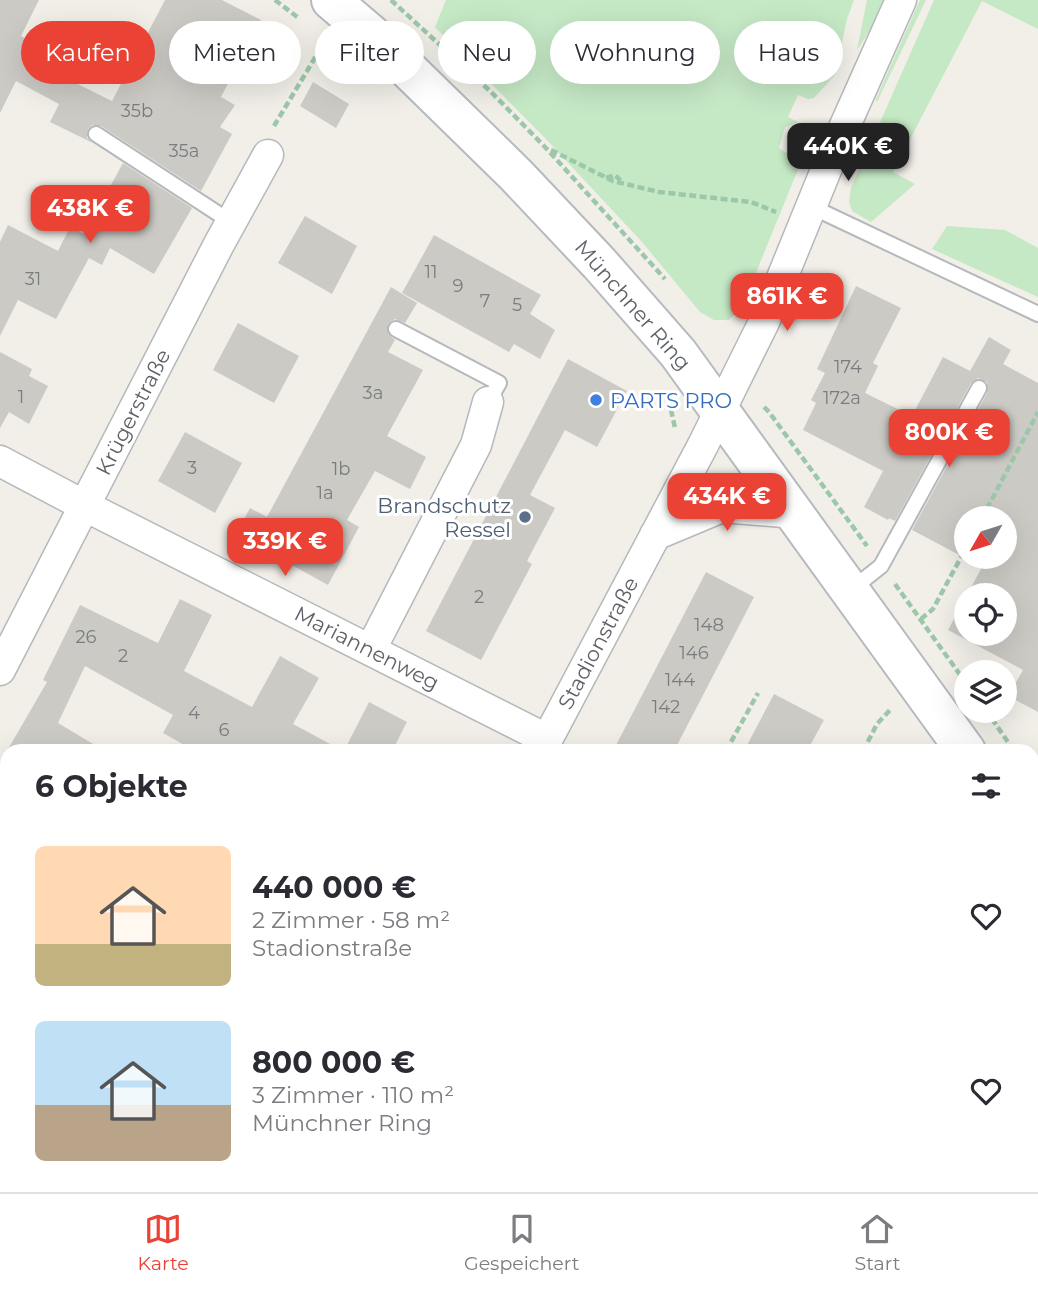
<!DOCTYPE html>
<html lang="de">
<meta charset="utf-8">
<style>
:root{--surface:#fff;--page:#f2f2f3;--text:#2b2b33;--muted:#7c7c81;--line:#e1e1e2;--accent:#ea4335}
body{margin:0;font-family:Montserrat,sans-serif;background:var(--page);color:var(--text);height:100vh;display:flex;flex-direction:column;font-size:26px;white-space:nowrap}
*{box-sizing:border-box;margin:0}
p{font-size:23px;color:var(--muted)}
.icon{flex:none;width:38px;height:38px;fill:none;stroke:currentColor;stroke-width:2;stroke-linecap:round;stroke-linejoin:round}
.map{position:relative;flex:1;overflow:hidden}
.details{position:absolute;left:0px;top:744px;width:1040px;height:450px;display:flex;flex-direction:column;background:var(--surface);border-radius:21px 21px 0 0;box-shadow:0 7px 28px #0002}
.details>*{flex:none}
.banner{position:absolute;left:21px;top:21px;width:998px;height:63px;display:flex;gap:14px}
.needle{width:46px;rotate:231deg}
.fabs{position:absolute;left:954px;top:506px;display:grid;gap:14px}
.fabs a{display:grid;place-items:center;width:63px;height:63px;border-radius:50%;background:var(--surface);box-shadow:0 7px 28px #0002;font-size:35px}
.price{position:absolute;translate:-50% -60px;padding:0 16px;border-radius:14px;background:var(--accent);color:#fff;font-size:23px;line-height:46px;filter:drop-shadow(0 2px 4px #0008)}
.price::after{content:'';position:absolute;left:50%;top:42px;width:21px;height:16px;margin-left:-10px;background:inherit;clip-path:polygon(0 0,100% 0,50% 100%)}
.price.selected{background:#222;color:#fff}
ul{padding:0;list-style:none}
li{display:flex;align-items:center;gap:21px;height:175px;padding:0 35px}
li span{display:grid;place-items:center;flex:none;width:196px;height:140px;border-radius:10px;color:#555}
li>.icon{margin-inline-start:auto}
span .icon{width:84px;height:84px;fill:#fffc;stroke-width:1}
li b{font-size:30px}
h2{display:flex;justify-content:space-between;align-items:center;height:84px;padding:0 35px;font-size:30px}
.tag{padding:0 24px;border-radius:32px;background:var(--surface);box-shadow:0 7px 28px #0002;font-size:24px;line-height:63px}
.tag.selected{background:var(--accent);color:#fff}
.tab-bar{display:flex;justify-content:space-around;align-items:center;height:98px;border-top:2px solid var(--line);background:var(--surface);font-size:19px;color:var(--muted)}
.tab-bar a{display:grid;justify-items:center;gap:4px}
.tab-bar .selected{color:var(--accent)}
.map>svg:first-child{display:block}
</style>
<div class="map">
<svg width="1038" height="1192" viewBox="0 0 1038 1192">
<rect width="100%" height="100%" fill="#f1efe8"/>
<!-- green -->
<path fill="#c5e8c5" d="M446,0H854L847,19L835,75L814,98L808,99L798,95L788,117L798,122L785,127L779,148L801,162L742,307L729,320H714L700,312L642,242L544,137L435,27Z
M867,0H885L872,27L857,50Z
M920,0H926L877,102L876,99Z
M934,0H1038V29L982,1L893,172L915,184L871,222L852,211L849,202L851,188Z
M947,226L1005,230L1038,248V297L932,249Z
M1033,919L1038,927V1192H794L797,1186H1032Z"/>
<!-- building -->
<path fill="#cccac5" fill-rule="evenodd" d="M0,0H39L21,36L35,44L27,59L112,101L165,0H222L261,20L221,97L235,105L220,127L232,134L201,191L101,126L92,125L88,129L87,138L93,143L50,122L59,104L16,81L0,113Z
M313,82L349,104L336,128L300,106Z
M123,163L192,208L154,274L110,248L102,265L89,258L56,319L18,300L0,336V242L8,225L58,251L70,227L84,234Z
M305,216L357,246L332,294L278,263Z
M434,235L541,295L530,314L555,330L540,359L514,344L509,352L402,293Z
M856,286L901,308L873,363L878,366L865,393L912,416L943,357L970,371L989,337L1011,350L1003,364L1038,383V712L1008,696L1023,670L948,630L966,597V634H1004V595H967L982,567L912,530L987,393V382L978,378L971,383L895,521L889,518L888,520L864,507L883,471L803,430L816,403L811,400L825,373L817,369ZM966,518H1004V556H966Z
M391,287L417,303L405,323L395,319L388,324V334L395,340L388,352L423,370L387,436L426,457L410,489L375,471L347,520L359,527L328,585L236,534L250,508L267,517Z
M238,323L299,356L274,403L213,370Z
M0,352L32,369L29,376L48,386L29,424L9,412L0,428Z
M568,359L627,391L597,447L565,430L530,495L555,508L527,561L532,564L481,660L426,631Z
M185,432L242,463L215,513L158,481Z
M706,572L754,597L740,624L674,751H613Z
M180,599L212,615L184,671L252,707L280,656L319,678L293,724L343,751H195L163,733L173,715L85,666L58,723L105,751H7L47,682L43,680L80,605L158,643Z
M774,694L824,720L807,751H744Z
M369,702L407,722L392,751H344Z"/>
<g fill="none" stroke-linecap="round" stroke-linejoin="round">
<defs>
<path id="service" d="M96,134L231,222
M812,207L1038,314
M396,329L499,383L488,402
M852,589L881,566L979,388
M0,783L7,787"/>
<path id="minor" d="M0,461L85,506L546,739
M655,535L722,507L795,513
M371,649L476,445L488,402
M0,670L218,246L268,155
M541,751L703,445L764,322L835,148L901,0
M304,1192L308,1186"/>
<path id="secondary" d="M331,0L380,42L516,175L599,263L678,353L966,751
M1032,844L1038,852"/>
</defs>
<!-- service casing -->
<use href="#service" stroke="#b5b8bc" stroke-width="18"/>
<!-- minor casing -->
<use href="#minor" stroke="#b5b8bc" stroke-width="33"/>
<!-- secondary casing -->
<use href="#secondary" stroke="#b6babf" stroke-width="42"/>
<!-- path -->
<path stroke="#9cc7a9" stroke-width="4.5" stroke-dasharray="7 3.5" stroke-linecap="butt" d="M275,0L300,19
M391,0L490,91L545,147L665,279
M274,126L325,41
M551,150L613,181L659,192L751,202L776,212
M606,178L615,175L623,183
M764,407L769,412L867,546
M671,410L675,428
M982,518L1038,412
M895,584L966,683
M921,619L933,609L966,548
M986,710L1014,751
M726,751L758,693
M863,751L877,724L890,710
M1032,776L1038,783
M1032,908L1038,915
M587,1186L597,1192
M629,1192L632,1186
M855,1192L857,1186"/>
<!-- service -->
<use href="#service" stroke="#fff" stroke-width="14"/>
<!-- minor -->
<use href="#minor" stroke="#fff" stroke-width="30"/>
<!-- secondary -->
<use href="#secondary" stroke="#fff" stroke-width="38"/>
</g>
<!-- markers -->
<circle fill="#3f7fe0" stroke="#fff" stroke-width="2.5" cx="596" cy="400" r="7"/>
<circle fill="#5c6f8a" stroke="#fff" stroke-width="2.5" cx="525" cy="517" r="7"/>
<g text-anchor="middle" dominant-baseline="central" stroke-width="6" stroke-linejoin="round" paint-order="stroke">
<!-- number labels -->
<g font-size="18" fill="#7a7d7f">
<text x="137" y="111">35b</text>
<text x="184" y="151">35a</text>
<text x="431" y="272">11</text>
<text x="33" y="279">31</text>
<text x="458" y="286">9</text>
<text x="485" y="301">7</text>
<text x="517" y="305">5</text>
<text x="848" y="367">174</text>
<text x="373" y="393">3a</text>
<text x="21" y="397">1</text>
<text x="842" y="398">172a</text>
<text x="192" y="468">3</text>
<text x="341" y="469">1b</text>
<text x="325" y="493">1a</text>
<text x="479" y="597">2</text>
<text x="709" y="625">148</text>
<text x="86" y="637">26</text>
<text x="694" y="653">146</text>
<text x="123" y="656">2</text>
<text x="680" y="680">144</text>
<text x="666" y="707">142</text>
<text x="194" y="713">4</text>
<text x="224" y="730">6</text>
</g>
<!-- street labels -->
<g font-size="21" fill="#5f6368" stroke="#fff">
<text transform="translate(633 305) rotate(49)">Münchner Ring</text>
<text transform="translate(133 412) rotate(-63)">Krügerstraße</text>
<text transform="translate(598 643) rotate(-62)">Stadionstraße</text>
<text transform="translate(367 648) rotate(27)">Mariannenweg</text>
</g>
<!-- shop labels -->
<g font-size="21" fill="#366cbe" stroke="#fff" text-anchor="start">
<text x="610" y="400">PARTS PRO</text>
</g>
<!-- service labels -->
<g font-size="21" fill="#4e5e75" stroke="#fff" text-anchor="end">
<text x="511" y="505">Brandschutz<tspan x="511" dy="24">Ressel</tspan></text>
</g>
</g>
</svg>
<div class="fabs">
<a><svg class="needle" viewBox="-14 -14 28 28"><path d="M0-13l5 13h-10z" fill="#e53935"/><path d="M0 13l5-13h-10z" fill="#7c7c81"/></svg></a>
<a><svg class="icon" aria-label="locate" viewBox="0 0 24 24"><circle cx="12" cy="12" r="6"/><path d="M12 2v4M12 18v4M2 12h4M18 12h4"/></svg></a>
<a><svg class="icon" aria-label="layers" viewBox="0 0 24 24"><path d="M12 4l9 5-9 5-9-5zM3 14l9 5 9-5"/></svg></a>
</div>
<b class="price selected" style="left:848px;top:183px">440K €</b>
<b class="price" style="left:90px;top:245px">438K €</b>
<b class="price" style="left:787px;top:333px">861K €</b>
<b class="price" style="left:949px;top:469px">800K €</b>
<b class="price" style="left:727px;top:533px">434K €</b>
<b class="price" style="left:285px;top:578px">339K €</b>
<div class="banner">
<a class="tag selected">Kaufen</a>
<a class="tag">Mieten</a>
<a class="tag">Filter</a>
<a class="tag">Neu</a>
<a class="tag">Wohnung</a>
<a class="tag">Haus</a>
</div>
<section class="details">
<h2>6 Objekte<svg class="icon" aria-label="filters" viewBox="0 0 24 24"><path d="M4 7h16M4 17h16"/><circle cx="9" cy="7" r="2"/><circle cx="15" cy="17" r="2"/></svg></h2>
<ul>
<li><span style="background:linear-gradient(#ffd9b3 70%,#c2b280 0)"><svg class="icon" aria-label="home" viewBox="0 0 24 24"><path d="M3 11l9-7 9 7M6 9v11h12V9"/></svg></span><div><b>440 000 €</b><p>2 Zimmer · 58 m²</p><p>Stadionstraße</p></div><svg class="icon" aria-label="heart" viewBox="0 0 24 24"><path d="M12 20l-8-8c-3-5 5-10 8-4 3-6 11-1 8 4z"/></svg></li>
<li><span style="background:linear-gradient(#bfe0f5 60%,#b9a48a 0)"><svg class="icon" aria-label="home" viewBox="0 0 24 24"><path d="M3 11l9-7 9 7M6 9v11h12V9"/></svg></span><div><b>800 000 €</b><p>3 Zimmer · 110 m²</p><p>Münchner Ring</p></div><svg class="icon" aria-label="heart" viewBox="0 0 24 24"><path d="M12 20l-8-8c-3-5 5-10 8-4 3-6 11-1 8 4z"/></svg></li>
</ul>
</section>
</div>
<nav class="tab-bar">
<a class="selected"><svg class="icon" aria-label="map" viewBox="0 0 24 24"><path d="M3 6l6-2 6 2 6-2v14l-6 2-6-2-6 2zM9 4v14M15 6v14"/></svg>Karte</a>
<a><svg class="icon" aria-label="saved" viewBox="0 0 24 24"><path d="M7 4h10v16l-5-4-5 4z"/></svg>Gespeichert</a>
<a><svg class="icon" aria-label="home" viewBox="0 0 24 24"><path d="M3 11l9-7 9 7M6 9v11h12V9"/></svg>Start</a>
</nav>
